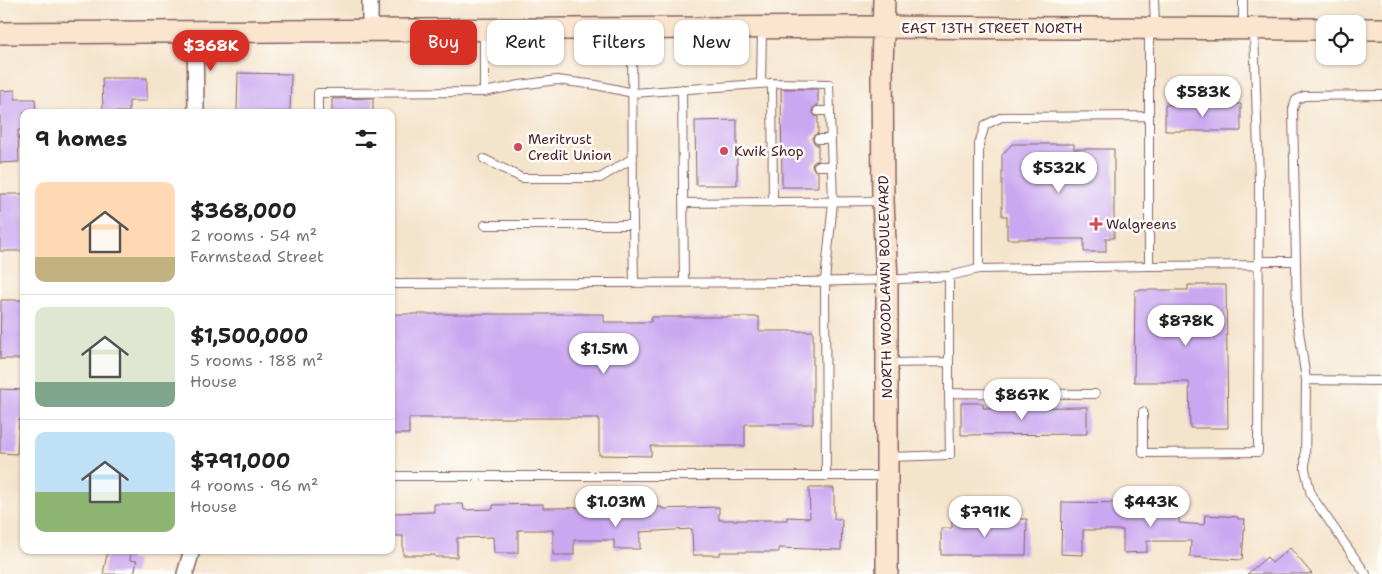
<!DOCTYPE html>
<meta charset="utf-8">
<style>
:root{--surface:#fff;--page:#f2f2f2;--text:#222;--muted:#767676;--line:#e0e0e0;--accent:#d93025}
body{margin:0;font-family:"Shantell Sans",sans-serif;background:var(--page);color:var(--text);height:100vh;display:flex;flex-direction:column;font-size:19px;white-space:nowrap}
*{box-sizing:border-box;margin:0}
p{font-size:16px;color:var(--muted)}
.icon{flex:none;width:28px;height:28px;fill:none;stroke:currentColor;stroke-width:2;stroke-linecap:round;stroke-linejoin:round}
.map{position:relative;flex:1;overflow:hidden}
.drawer{position:absolute;left:20px;top:109px;width:375px;height:445px;display:flex;flex-direction:column;background:var(--surface);border-radius:10px;box-shadow:0 1px 4px #0004}
.drawer>*{flex:none}
.banner{position:absolute;left:410px;top:20px;width:475px;height:45px;display:flex;gap:10px}
.buttons{position:absolute;left:1316px;top:15px;display:grid;gap:10px}
.buttons a{display:grid;place-items:center;width:50px;height:50px;border-radius:10px;background:var(--surface);box-shadow:0 1px 4px #0004;font-size:25px}
.price{position:absolute;translate:-50% -42px;padding:0 11px;border-radius:18px;background:#fff;color:#222;font-size:16px;line-height:32px;filter:drop-shadow(0 1px 2px #0008)}
.price::after{content:'';position:absolute;left:50%;top:30px;width:15px;height:11px;margin-left:-8px;background:inherit;clip-path:polygon(0 0,100% 0,50% 100%)}
.price.on{background:var(--accent);color:#fff}
ul{padding:0;list-style:none}
li{display:flex;align-items:center;gap:15px;height:125px;padding:0 15px}
li+li{border-top:1px solid var(--line)}
li span{display:grid;place-items:center;flex:none;width:140px;height:100px;border-radius:10px;color:#555}
li>.icon{margin-inline-start:auto}
span .icon{width:60px;height:60px;fill:#fffc;stroke-width:1}
li b{font-size:21px}
h2{display:flex;justify-content:space-between;align-items:center;height:60px;padding:0 15px;font-size:21px}
.chip{padding:0 18px;border-radius:10px;background:var(--surface);box-shadow:0 1px 4px #0004;font-size:18px;line-height:45px}
.chip.on{background:var(--accent);color:#fff}
.map>svg:first-child{display:block}
</style>
<div class="map">
<svg width="1382" height="574" viewBox="0 0 1382 574">
<rect width="100%" height="100%" fill="#fdfcf7"/>
<filter id="ink" filterUnits="userSpaceOnUse"><feTurbulence type="fractalNoise" baseFrequency=".02" numOctaves="2"/><feDisplacementMap in="SourceGraphic" scale="10" xChannelSelector="R" yChannelSelector="G"/><feConvolveMatrix kernelMatrix="1 2 1 2 8 2 1 2 1" color-interpolation-filters="sRGB"/></filter>
<filter id="wash" filterUnits="userSpaceOnUse"><feTurbulence type="fractalNoise" baseFrequency=".0096" numOctaves="4" result="noise"/><feDisplacementMap in="SourceGraphic" scale="20" xChannelSelector="R" yChannelSelector="G"/><feGaussianBlur stdDeviation="1.12" result="paint"/><feColorMatrix in="noise" values="0 0 0 0 0 0 0 0 0 0 0 0 0 0 0 0 0 1.4 0 .05"/><feComposite in="paint" operator="in"/></filter>
<g filter="url(#wash)">
<rect width="100%" height="100%" fill="#f5e4cc"/>
<g id="blocks">
<!-- building -->
<path fill="#caa7f1" d="M238,73L291,74L290,112H237Z
M102,78H147V101H129V112H103Z
M781,89H818V105L813,108L812,111L815,116L818,117V133L813,136L812,139L815,144L818,145V160L813,163L812,166L815,171L818,172V187H782Z
M15,90V99H35L36,112H24V130H18L19,162L0,163V91Z
M373,98V112H332V99Z
M1241,104V131H1165V105Z
M737,120V185H696L695,121Z
M1012,144H1074V149H1114V238H1106V252H1084V239H1007V216H1002V155Z
M0,194H24V251H0Z
M1188,285H1226L1228,428H1190L1189,382H1134L1135,290H1188Z
M1,300H24V359H0Z
M391,314H604V322H651V317H759V331H813V424H745V446H651V456L599,455V418H409V434H391Z
M0,389L24,390V419H19L17,454L0,453Z
M961,403H983V408L1087,407V434L961,435Z
M809,488H834V519H842L841,550L779,548V552H720V555H693L692,529L640,532V549H614V540H574V555H553V530H518V553H494L493,537L457,538V557H435V555H403V536H391V513L434,512V504H463L464,510L493,509V505L543,504V508L662,507V509L719,507V520H787V517L810,518Z
M1131,499H1153V507H1179V523L1204,525L1205,515L1238,517V519H1245L1242,560L1190,557L1191,541H1147V552L1123,553V530H1083V555L1061,554L1062,502L1131,503Z
M999,519H1027L1026,555H941V528H952V520H999Z
M1290,548L1312,574H1247L1267,557L1272,563Z
M108,550H131L130,560L137,561L134,574H103Z"/>
</g>
</g>
<g filter="url(#ink)">
<use href="#blocks" fill-opacity="0" stroke="#866463" stroke-width="1"/>
<g fill="none" stroke-linecap="round" stroke-linejoin="round">
<defs>
<path id="lane" d="M1154,0L1155,26
M1243,0V28
M632,31L633,225
M484,32V92
M761,83L762,30
M772,83L829,84L833,202L825,281L826,476
M682,89L684,282
M818,111H830
M318,112V93L484,92L520,85L557,80L596,85L633,93L772,83L773,203
M818,139H831
M484,159L522,178H600L633,158
M818,166H832
M683,203L881,201
M485,225H633L634,283
M1259,261H1296
M1149,266L1259,265
M979,269V144L985,125L1002,117L1149,116
M949,276V362
M391,284L804,282L887,280L949,276L979,269L1149,266V30
M889,363L949,362V393L1095,394
M1306,380L1382,381
M1143,412V453L1258,452L1259,181L1254,31
M889,457L950,455L949,393
M391,476H885
M1366,574L1311,495L1305,469L1306,380L1297,317L1293,109L1296,100L1304,96L1382,95"/>
<path id="street" d="M370,0V31
M195,32L196,112
M185,574L192,550"/>
<path id="secondary" d="M884,0L882,67L883,201L887,280V574
M1358,29H1382
M0,33L851,27L1325,29"/>
</defs>
<!-- lane casing -->
<use href="#lane" stroke="#866463" stroke-width="10"/>
<!-- street casing -->
<use href="#street" stroke="#866463" stroke-width="18"/>
<!-- secondary casing -->
<use href="#secondary" stroke="#866463" stroke-width="24"/>
<!-- lane -->
<use href="#lane" stroke="#fff" stroke-width="8"/>
<!-- street -->
<use href="#street" stroke="#fff" stroke-width="15"/>
<!-- secondary -->
<use href="#secondary" stroke="#fbe5cf" stroke-width="21"/>
</g>
</g>
<!-- markers -->
<g fill="#d1495b" stroke="#fdfcf7" stroke-width="2">
<circle cx="518" cy="147" r="5"/>
<circle cx="724" cy="151" r="5"/>
<path d="M1093.5 216.5h5v5h5v5h-5v5h-5v-5h-5v-5h5z"/>
</g>
<g text-anchor="middle" dominant-baseline="central" stroke-width="5" stroke-linejoin="round" paint-order="stroke">
<!-- street labels -->
<g font-size="14" fill="#4a1f2b" stroke="#fdfcf7">
<text x="992" y="28">EAST 13TH STREET NORTH</text>
<text transform="translate(885 287) rotate(-91)">NORTH WOODLAWN BOULEVARD</text>
</g>
<!-- poi labels -->
<g font-size="14" fill="#4a1f2b" stroke="#fdfcf7" text-anchor="start">
<text x="528" y="139">Meritrust<tspan x="528" dy="16">Credit Union</tspan></text>
<text x="734" y="151">Kwik Shop</text>
<text x="1106" y="224">Walgreens</text>
</g>
</g>
</svg>
<div class="buttons">
<a><svg class="icon" aria-label="locate" viewBox="0 0 24 24"><circle cx="12" cy="12" r="6"/><path d="M12 2v4M12 18v4M2 12h4M18 12h4"/></svg></a>
</div>
<b class="price on" style="left:211px;top:72px">$368K</b>
<b class="price" style="left:1203px;top:118px">$583K</b>
<b class="price" style="left:1059px;top:194px">$532K</b>
<b class="price" style="left:1186px;top:347px">$878K</b>
<b class="price" style="left:604px;top:375px">$1.5M</b>
<b class="price" style="left:1022px;top:421px">$867K</b>
<b class="price" style="left:616px;top:528px">$1.03M</b>
<b class="price" style="left:1151px;top:528px">$443K</b>
<b class="price" style="left:985px;top:538px">$791K</b>
<div class="banner">
<a class="chip on">Buy</a>
<a class="chip">Rent</a>
<a class="chip">Filters</a>
<a class="chip">New</a>
</div>
<section class="drawer">
<h2>9 homes<svg class="icon" aria-label="filters" viewBox="0 0 24 24"><path d="M4 7h16M4 17h16"/><circle cx="9" cy="7" r="2"/><circle cx="15" cy="17" r="2"/></svg></h2>
<ul>
<li><span style="background:linear-gradient(#ffd9b3 75%,#c2b280 0)"><svg class="icon" aria-label="home" viewBox="0 0 24 24"><path d="M3 11l9-7 9 7M6 9v11h12V9"/></svg></span><div><b>$368,000</b><p>2 rooms · 54 m²</p><p>Farmstead Street</p></div></li>
<li><span style="background:linear-gradient(#dfe7d0 75%,#7fa58c 0)"><svg class="icon" aria-label="home" viewBox="0 0 24 24"><path d="M3 11l9-7 9 7M6 9v11h12V9"/></svg></span><div><b>$1,500,000</b><p>5 rooms · 188 m²</p><p>House</p></div></li>
<li><span style="background:linear-gradient(#bfe0f5 60%,#8fb573 0)"><svg class="icon" aria-label="home" viewBox="0 0 24 24"><path d="M3 11l9-7 9 7M6 9v11h12V9"/></svg></span><div><b>$791,000</b><p>4 rooms · 96 m²</p><p>House</p></div></li>
</ul>
</section>
</div>
